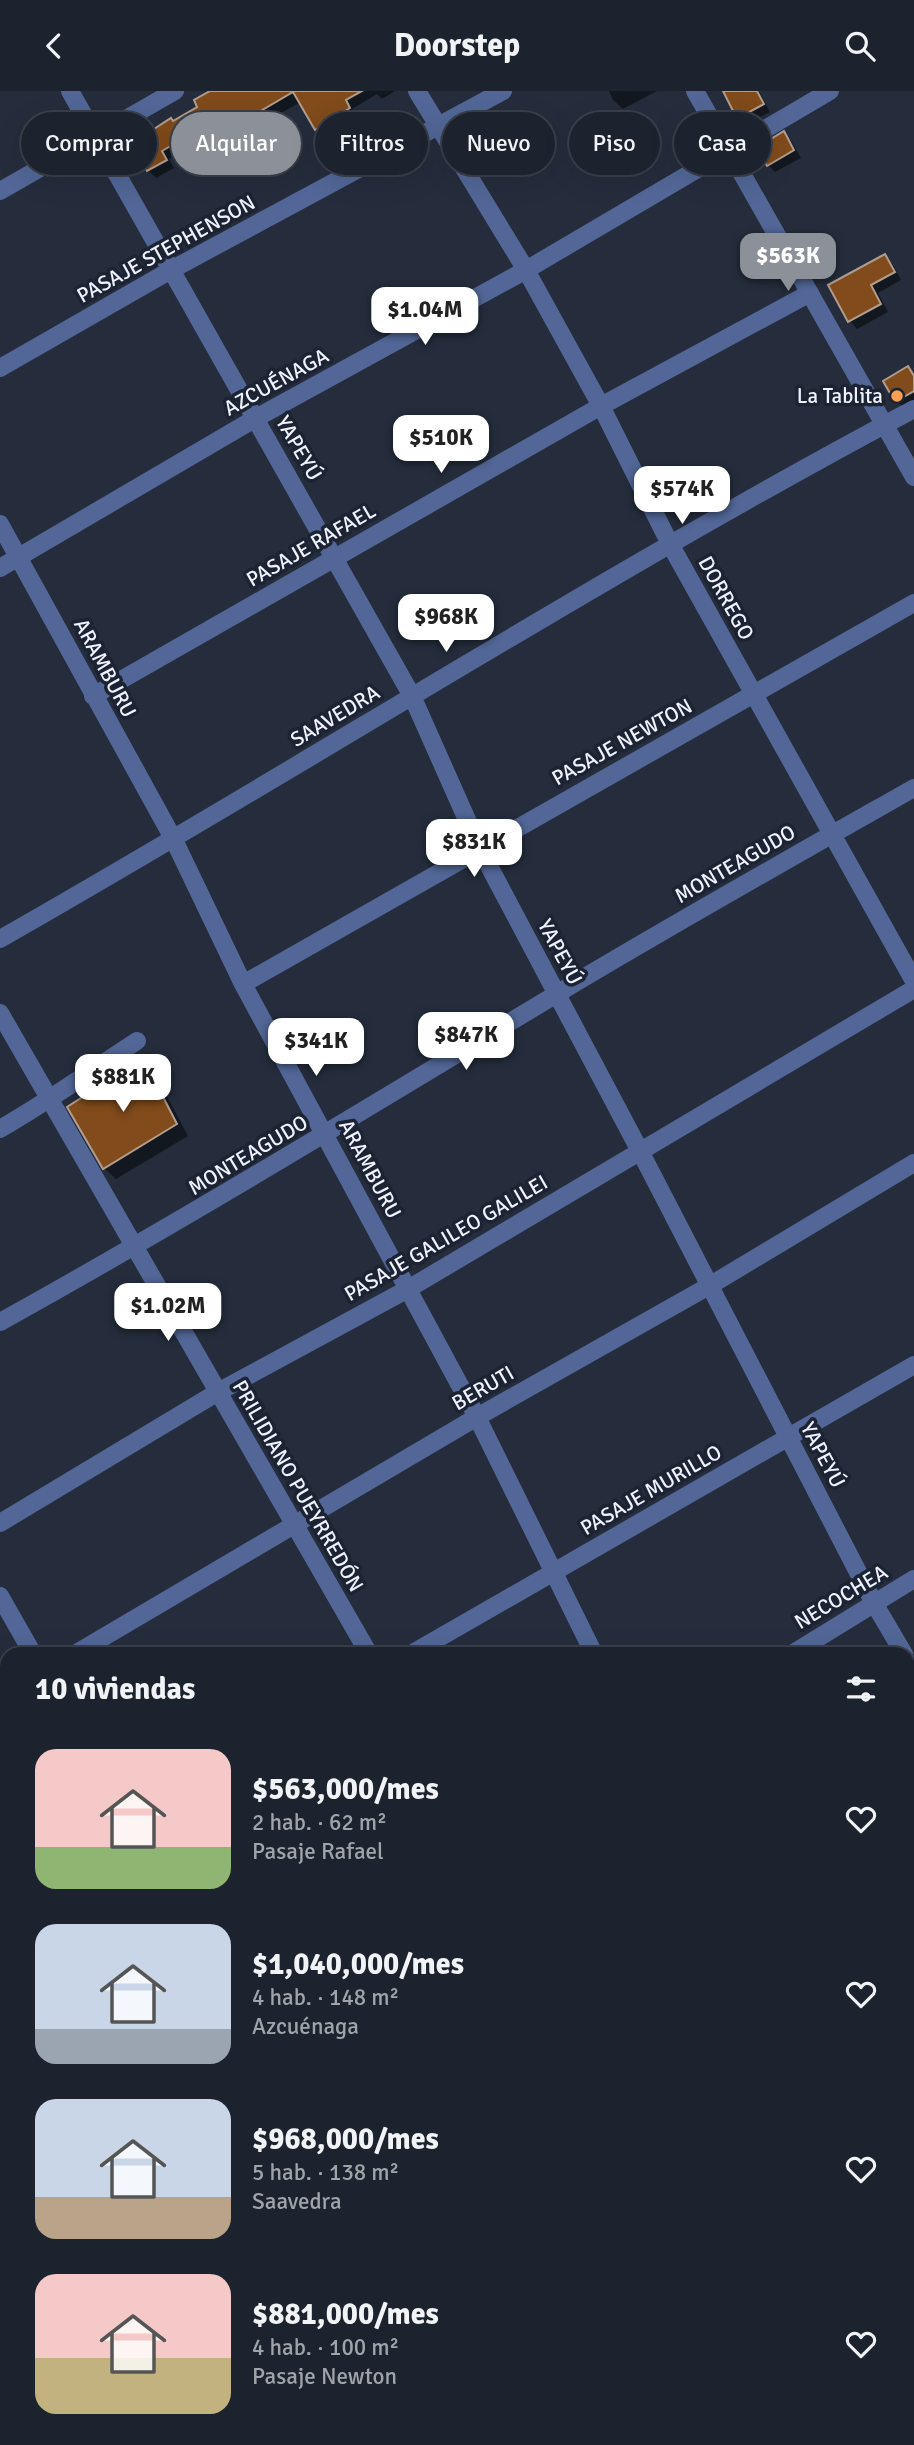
<!DOCTYPE html>
<html lang="es">
<meta charset="utf-8">
<style>
:root{--surface:#1c222e;--page:#292f3a;--text:#f1f3f6;--muted:#a0a4aa;--line:#3a3f4a;--accent:#8c9099}
body{margin:0;font-family:Signika,sans-serif;background:var(--page);color:var(--text);height:100vh;display:flex;flex-direction:column;font-size:26px;white-space:nowrap}
*{box-sizing:border-box;margin:0}
p{font-size:23px;color:var(--muted)}
.icon{flex:none;width:38px;height:38px;fill:none;stroke:currentColor;stroke-width:2;stroke-linecap:round;stroke-linejoin:round}
.map{position:relative;flex:1;overflow:hidden}
.sheet{position:absolute;left:0px;top:1556px;width:915px;height:800px;display:flex;flex-direction:column;background:var(--surface);border-radius:21px 21px 0 0;box-shadow:0 7px 28px #0002,0 0 0 2px var(--line)}
.sheet>*{flex:none}
.guide{position:absolute;left:21px;top:21px;width:873px;height:63px;display:flex;gap:14px}
.price{position:absolute;translate:-50% -60px;padding:0 16px;border-radius:14px;background:#fff;color:#222;font-size:23px;line-height:46px;filter:drop-shadow(0 2px 4px #0008)}
.price::after{content:'';position:absolute;left:50%;top:42px;width:21px;height:16px;margin-left:-10px;background:inherit;clip-path:polygon(0 0,100% 0,50% 100%)}
.price.active{background:var(--accent);color:#fff}
ul{padding:0;list-style:none}
li{display:flex;align-items:center;gap:21px;height:175px;padding:0 35px}
li span{display:grid;place-items:center;flex:none;width:196px;height:140px;border-radius:21px;color:#555}
li>.icon{margin-inline-start:auto}
span .icon{width:84px;height:84px;fill:#fffc;stroke-width:1}
li b{font-size:30px}
h2{display:flex;justify-content:space-between;align-items:center;height:84px;padding:0 35px;font-size:30px}
.pill{padding:0 24px;border-radius:32px;background:var(--surface);box-shadow:0 7px 28px #0002,0 0 0 2px var(--line);font-size:24px;line-height:63px}
.pill.active{background:var(--accent);color:#fff}
header{display:flex;justify-content:space-between;align-items:center;height:91px;padding:0 35px;background:var(--surface);font-size:32px;font-weight:700}
.map>svg:first-child{display:block}
</style>
<header><svg class="icon" aria-label="back" viewBox="0 0 24 24"><path d="M15 5l-7 7 7 7"/></svg>Doorstep<svg class="icon" aria-label="search" viewBox="0 0 24 24"><circle cx="10" cy="10" r="6"/><path d="M15 15l6 6"/></svg></header>
<div class="map">
<svg width="914" height="2354" viewBox="0 0 914 2354">
<rect width="100%" height="100%" fill="#252d3d"/>
<!-- shadow -->
<path fill="#0007" d="M220,0H395L382,8L377,3L352,18L357,26L325,46L317,38L301,11L235,47L245,65L236,70L218,48L199,60L193,54L169,68L174,77L156,87L148,79L134,54L200,16Z
M609,0H657L623,18L613,9Z
M725,0H759L770,21L752,30L742,27L740,24L752,28L753,25L736,19Z
M784,43L791,50L801,67L775,81L768,74Z
M884,165L892,172L901,189L878,202L888,221L857,238L850,230L830,195Z
M908,278L914,284V311L904,317L897,310Z
M143,970L154,981L188,1045L116,1088L104,1077Z"/>
<!-- building -->
<path fill="#814b1b" stroke="#b19d8e" stroke-width="2" d="M210,0H362L346,9L350,17L315,39L293,1L228,39L238,56L226,63L213,39L190,53L186,46L162,60L167,69L147,80L131,53L171,27L173,30L197,16L194,9Z
M723,0H757L764,13L744,24L733,20Z
M784,40L794,59L767,75L756,57Z
M885,163L895,181L871,194L881,213L848,231L828,194Z
M908,275L914,285V300L895,311L883,290Z
M143,967L177,1033L103,1078L67,1016Z"/>
<g fill="none" stroke-linecap="round" stroke-linejoin="round">
<!-- minor -->
<path stroke="#526797" stroke-width="18" d="M70,0L412,605L480,758L640,1060L874,1512L904,1563
M417,0L526,179L601,315L670,453L914,890
M695,0L914,386
M0,100L175,0
M0,277L171,179L503,0
M0,433L174,749L243,893L477,1326L594,1563
M0,477L256,327L526,179L830,0
M93,605L601,315L810,202
M0,848C306,674 603,483 914,318
M243,893L914,512
M0,922L369,1563
M0,1038C47,1011 91,980 137,950
M0,1231C188,1127 370,1015 555,904C673,833 794,765 914,697
M0,1432L218,1301L408,1198L914,898
M0,1505L33,1563
M75,1563L477,1326L709,1195L914,1072
M411,1563L914,1274
M792,1563L914,1488
M908,1571L914,1581
M0,1818L7,1814
M908,1856L914,1852
M0,2125L7,2121
M908,2154L914,2166
M0,2223L7,2235
M908,2234L914,2230
M72,2348L75,2354
M484,2348L488,2354
M661,2348L664,2354
M823,2348L826,2354
M116,2354L126,2348
M722,2354L731,2348"/>
</g>
<!-- markers -->
<circle fill="#fb9e50" stroke="#1c2333" stroke-width="2.5" cx="897" cy="305" r="7"/>
<g text-anchor="middle" dominant-baseline="central" stroke-width="7" stroke-linejoin="round" paint-order="stroke">
<!-- street labels -->
<g font-size="21" fill="#eef3fe" stroke="#1c2333">
<text transform="translate(166 158) rotate(-29)">PASAJE STEPHENSON</text>
<text transform="translate(276 291) rotate(-29)">AZCUÉNAGA</text>
<text transform="translate(299 357) rotate(60)">YAPEYÚ</text>
<text transform="translate(311 454) rotate(-30)">PASAJE RAFAEL</text>
<text transform="translate(726 507) rotate(61)">DORREGO</text>
<text transform="translate(105 577) rotate(62)">ARAMBURU</text>
<text transform="translate(335 625) rotate(-31)">SAAVEDRA</text>
<text transform="translate(622 651) rotate(-29)">PASAJE NEWTON</text>
<text transform="translate(735 773) rotate(-30)">MONTEAGUDO</text>
<text transform="translate(560 861) rotate(62)">YAPEYÚ</text>
<text transform="translate(248 1064) rotate(-31)">MONTEAGUDO</text>
<text transform="translate(370 1078) rotate(62)">ARAMBURU</text>
<text transform="translate(446 1147) rotate(-30)">PASAJE GALILEO GALILEI</text>
<text transform="translate(483 1297) rotate(-30)">BERUTI</text>
<text transform="translate(823 1364) rotate(62)">YAPEYÚ</text>
<text transform="translate(298 1395) rotate(60)">PRILIDIANO PUEYRREDÓN</text>
<text transform="translate(651 1399) rotate(-30)">PASAJE MURILLO</text>
<text transform="translate(841 1506) rotate(-31)">NECOCHEA</text>
</g>
<!-- poi labels -->
<g font-size="21" fill="#eef3fe" stroke="#1c2333" text-anchor="end">
<text x="883" y="305">La Tablita</text>
</g>
</g>
</svg>
<b class="price active" style="left:788px;top:202px">$563K</b>
<b class="price" style="left:425px;top:256px">$1.04M</b>
<b class="price" style="left:441px;top:384px">$510K</b>
<b class="price" style="left:682px;top:435px">$574K</b>
<b class="price" style="left:446px;top:563px">$968K</b>
<b class="price" style="left:474px;top:788px">$831K</b>
<b class="price" style="left:466px;top:981px">$847K</b>
<b class="price" style="left:316px;top:987px">$341K</b>
<b class="price" style="left:123px;top:1023px">$881K</b>
<b class="price" style="left:168px;top:1252px">$1.02M</b>
<div class="guide">
<a class="pill">Comprar</a>
<a class="pill active">Alquilar</a>
<a class="pill">Filtros</a>
<a class="pill">Nuevo</a>
<a class="pill">Piso</a>
<a class="pill">Casa</a>
</div>
<section class="sheet">
<h2>10 viviendas<svg class="icon" aria-label="filters" viewBox="0 0 24 24"><path d="M4 7h16M4 17h16"/><circle cx="9" cy="7" r="2"/><circle cx="15" cy="17" r="2"/></svg></h2>
<ul>
<li><span style="background:linear-gradient(#f6c9c9 70%,#8fb573 0)"><svg class="icon" aria-label="home" viewBox="0 0 24 24"><path d="M3 11l9-7 9 7M6 9v11h12V9"/></svg></span><div><b>$563,000/mes</b><p>2 hab. · 62 m²</p><p>Pasaje Rafael</p></div><svg class="icon" aria-label="heart" viewBox="0 0 24 24"><path d="M12 20l-8-8c-3-5 5-10 8-4 3-6 11-1 8 4z"/></svg></li>
<li><span style="background:linear-gradient(#c9d6e8 75%,#9aa5b1 0)"><svg class="icon" aria-label="home" viewBox="0 0 24 24"><path d="M3 11l9-7 9 7M6 9v11h12V9"/></svg></span><div><b>$1,040,000/mes</b><p>4 hab. · 148 m²</p><p>Azcuénaga</p></div><svg class="icon" aria-label="heart" viewBox="0 0 24 24"><path d="M12 20l-8-8c-3-5 5-10 8-4 3-6 11-1 8 4z"/></svg></li>
<li><span style="background:linear-gradient(#c9d6e8 70%,#b9a48a 0)"><svg class="icon" aria-label="home" viewBox="0 0 24 24"><path d="M3 11l9-7 9 7M6 9v11h12V9"/></svg></span><div><b>$968,000/mes</b><p>5 hab. · 138 m²</p><p>Saavedra</p></div><svg class="icon" aria-label="heart" viewBox="0 0 24 24"><path d="M12 20l-8-8c-3-5 5-10 8-4 3-6 11-1 8 4z"/></svg></li>
<li><span style="background:linear-gradient(#f6c9c9 60%,#c2b280 0)"><svg class="icon" aria-label="home" viewBox="0 0 24 24"><path d="M3 11l9-7 9 7M6 9v11h12V9"/></svg></span><div><b>$881,000/mes</b><p>4 hab. · 100 m²</p><p>Pasaje Newton</p></div><svg class="icon" aria-label="heart" viewBox="0 0 24 24"><path d="M12 20l-8-8c-3-5 5-10 8-4 3-6 11-1 8 4z"/></svg></li>
</ul>
</section>
</div>
